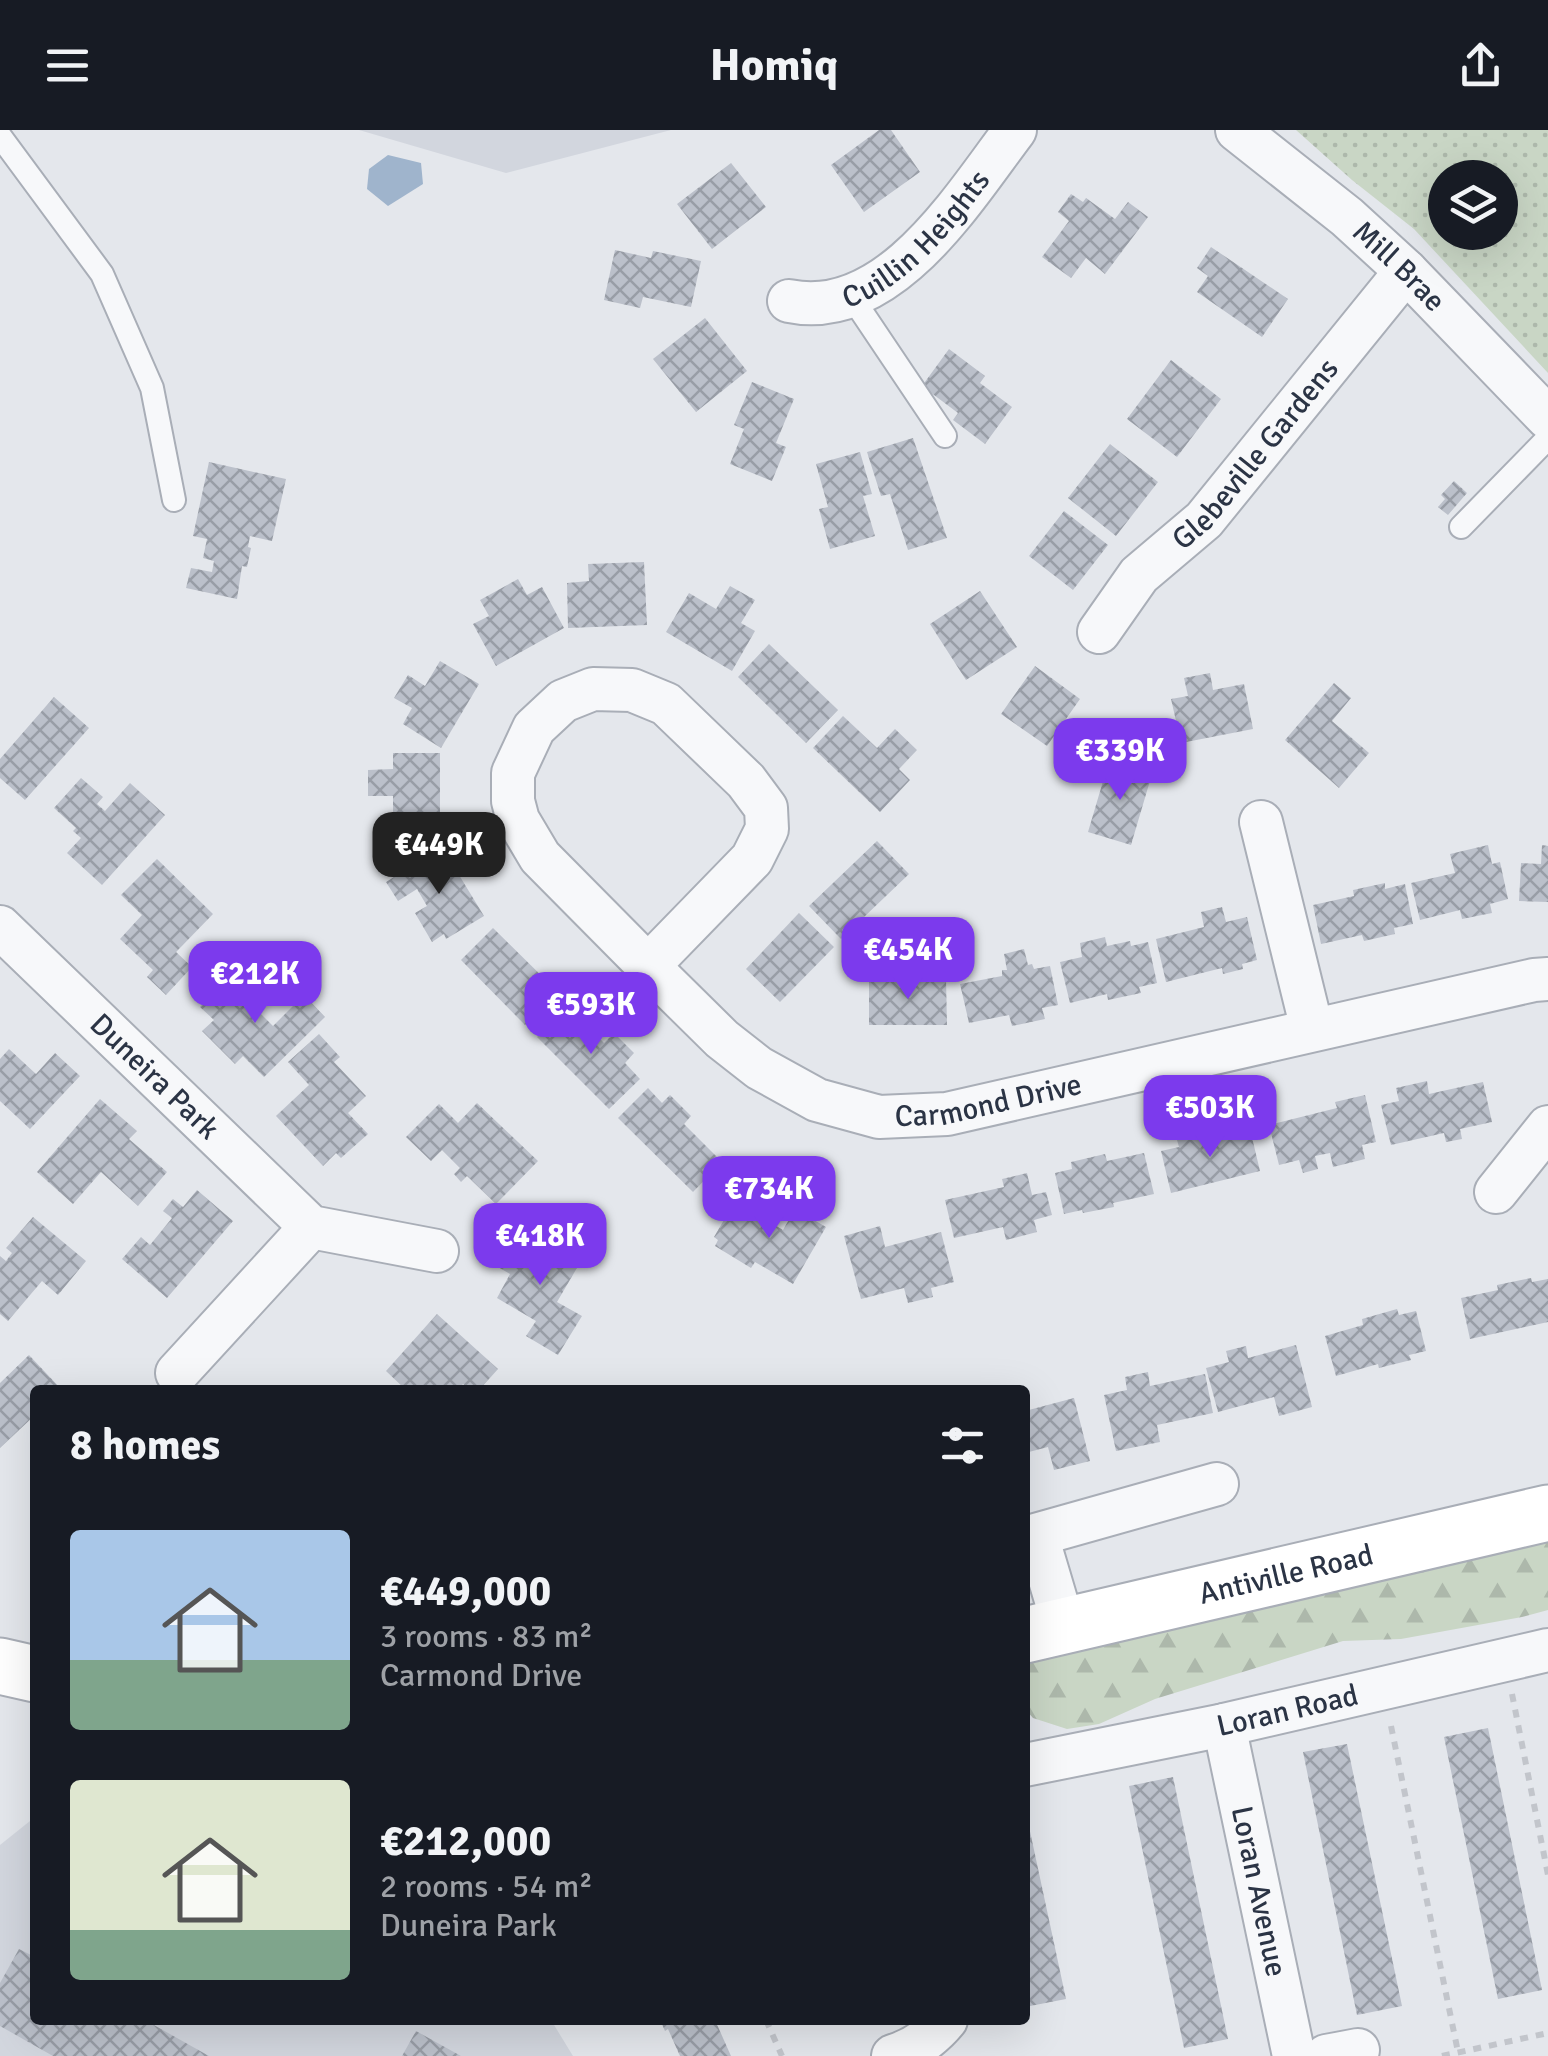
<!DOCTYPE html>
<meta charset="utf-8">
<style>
:root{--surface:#171b24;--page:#20242c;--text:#f1f3f6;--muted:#9ea1a6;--accent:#7c3aed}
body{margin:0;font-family:Signika,sans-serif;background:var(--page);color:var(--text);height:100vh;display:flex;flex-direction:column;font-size:38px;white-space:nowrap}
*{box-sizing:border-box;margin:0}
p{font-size:32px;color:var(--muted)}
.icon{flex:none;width:55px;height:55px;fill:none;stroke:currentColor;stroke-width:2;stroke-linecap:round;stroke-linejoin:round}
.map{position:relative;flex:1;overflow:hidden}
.drawer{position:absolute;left:30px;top:1255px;width:1000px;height:640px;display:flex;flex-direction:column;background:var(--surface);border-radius:10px;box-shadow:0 10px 40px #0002}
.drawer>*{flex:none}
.buttons{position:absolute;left:1428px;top:30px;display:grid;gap:20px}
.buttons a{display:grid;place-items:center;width:90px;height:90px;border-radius:50%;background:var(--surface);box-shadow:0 10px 40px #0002;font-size:50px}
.price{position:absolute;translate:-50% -85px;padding:0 22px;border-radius:20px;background:var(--accent);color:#fff;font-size:32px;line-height:65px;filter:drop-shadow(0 2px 5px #0008)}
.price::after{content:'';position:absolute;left:50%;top:60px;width:30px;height:22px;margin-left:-15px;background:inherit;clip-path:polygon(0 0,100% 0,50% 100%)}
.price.current{background:#222;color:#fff}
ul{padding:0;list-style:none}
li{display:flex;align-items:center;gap:30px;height:250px;padding:0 40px}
li span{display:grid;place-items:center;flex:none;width:280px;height:200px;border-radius:10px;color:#555}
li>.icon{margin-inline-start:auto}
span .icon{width:120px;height:120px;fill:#fffc;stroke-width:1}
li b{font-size:42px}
h2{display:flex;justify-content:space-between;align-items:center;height:120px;padding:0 40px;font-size:42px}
header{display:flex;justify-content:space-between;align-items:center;height:130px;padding:0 40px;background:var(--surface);font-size:45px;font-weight:700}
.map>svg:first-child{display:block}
</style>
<header><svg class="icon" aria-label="menu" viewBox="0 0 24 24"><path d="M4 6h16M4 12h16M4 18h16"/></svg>Homiq<svg class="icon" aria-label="share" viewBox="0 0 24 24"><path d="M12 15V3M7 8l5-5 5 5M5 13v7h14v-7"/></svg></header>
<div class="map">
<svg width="1548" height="1926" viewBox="0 0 1548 1926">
<defs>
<pattern id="grass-dots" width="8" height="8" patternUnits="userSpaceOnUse" patternTransform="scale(2.5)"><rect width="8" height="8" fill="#c9d6c5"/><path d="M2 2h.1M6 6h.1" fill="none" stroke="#adb8ab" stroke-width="1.8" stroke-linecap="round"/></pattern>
<pattern id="forest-firs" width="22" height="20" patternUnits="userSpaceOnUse" patternTransform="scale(2.5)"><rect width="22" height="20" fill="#c9d6c5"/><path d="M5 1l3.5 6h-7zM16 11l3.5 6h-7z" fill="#adb8ab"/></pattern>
<pattern id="building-cross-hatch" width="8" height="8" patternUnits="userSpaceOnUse" patternTransform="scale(2.5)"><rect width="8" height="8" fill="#bbc0ca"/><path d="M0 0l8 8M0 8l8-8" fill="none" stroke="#989da6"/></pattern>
</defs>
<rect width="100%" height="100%" fill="#e4e7ec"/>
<!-- built -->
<path fill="#d2d6de" d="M359,0H671L506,43Z
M35,1687V1890H551L573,1926H0V1715Z"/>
<!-- grass -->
<path fill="url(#grass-dots)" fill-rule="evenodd" d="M1296,0H1548V243L1414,99L1352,50ZM1445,48H1500V102H1445Z"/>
<!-- forest -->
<path fill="url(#forest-firs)" d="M1548,1397V1480L1522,1487L1401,1509L1343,1511L1155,1569L1099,1594L1067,1599L1033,1588L1025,1579V1535L1034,1523Z"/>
<!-- water -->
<path fill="#9fb4cc" d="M388,25L421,33L423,54L388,76L367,59L369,39Z"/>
<!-- building -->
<path fill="url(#building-cross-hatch)" d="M879,0H891L920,42L864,82L831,35Z
M731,33L766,77L712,119L677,74Z
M1071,64L1083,72L1086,68L1115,89L1128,72L1148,87L1105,144L1086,128L1071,148L1042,127L1069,91L1058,82Z
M1211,117L1288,169L1262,207L1197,162L1208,146L1197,138Z
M615,120L651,128L653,121L701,131L691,177L643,167L640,178L604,170Z
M705,188L747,241L696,282L653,229Z
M949,219L985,246L980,253L1012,277L985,314L953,290L958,283L922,256Z
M1171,230L1221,269L1177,327L1127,289Z
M752,252L794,269L776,313L786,317L772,351L730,334L744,299L734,295Z
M913,308L947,408L908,420L890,364L881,366L867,322Z
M1110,314L1158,352L1116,406L1068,368Z
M860,322L872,364L863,366L875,406L830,419L819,379L828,377L816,334Z
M209,332L286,349L272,411L250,406L248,417L251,418L247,437L242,436L237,469L186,458L191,438L212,442L214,431L203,428L207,409L193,406Z
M1454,351L1467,363L1448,385L1438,377L1445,369L1441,365Z
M1064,381L1108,415L1073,460L1029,426Z
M644,432L647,495L568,498L567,453L589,451L588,434Z
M518,449L527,465L542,457L564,498L496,536L473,494L489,486L480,470Z
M730,456L755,470L741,493L755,501L732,541L666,502L689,463L716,479Z
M980,461L1017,517L966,550L930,494Z
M769,514L838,580L806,613L738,547Z
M440,531L479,554L441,618L403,594L412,578L394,568L408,545L425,556Z
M1035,536L1080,569L1047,616L1001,584Z
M1210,543L1213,560L1244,554L1253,599L1181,613L1171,569L1188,566L1184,548Z
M1334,553L1351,568L1332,591L1369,623L1339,658L1285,610Z
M54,567L89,598L25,670L0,648V629Z
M843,586L877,618L895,599L917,620L899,639L910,650L880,682L813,618Z
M393,623H440V698H393V666H368V640L393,639Z
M1109,631L1152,644L1131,715L1088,702Z
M81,648L103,667L97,674L105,681L130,653L165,685L102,755L67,723L81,708L73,701L76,698L54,678Z
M877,711L909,744L841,809L809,776Z
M1488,715L1492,734L1500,732L1508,769L1490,774L1492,783L1462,789L1460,780L1420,790L1411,753L1455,743L1450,724Z
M1542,715L1548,716V772L1519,771L1521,733L1541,734Z
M445,722L484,786L446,809L444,804L432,812L415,783L427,776L417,759L398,771L386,752L407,739L410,743Z
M157,729L213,784L176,822L192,837L166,865L147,847L153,840L120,809L142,785L121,765Z
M1385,753V759L1405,754L1413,794L1394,798L1395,804L1364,811L1362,805L1321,814L1313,775L1354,766L1353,760Z
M1222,777L1226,792L1247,787L1257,830L1242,834L1243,839L1223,844L1222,838L1166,852L1156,809L1204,797L1201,782Z
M799,783L834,817L780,872L746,839Z
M493,798L558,862L525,895L461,830Z
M1105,807L1107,816L1130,811L1131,816L1148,812L1157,853L1139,857L1141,863L1108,870L1107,864L1070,873L1060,832L1082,827L1080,813Z
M1024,819L1028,835L1032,834L1034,839L1050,836L1058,875L1042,878L1045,889L1012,896L1009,885L969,893L960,854L1002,846V840H1007L1004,824Z
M238,838L252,852L241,864L273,896L304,865L325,887L264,947L243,926L235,934L202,901L214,890L200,877Z
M946,848L947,895H869V849Z
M568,876L604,913L614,903L634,923L625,933L640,949L609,979L537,907Z
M319,904L340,927L334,932L366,966L348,983L368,1004L341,1028L336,1023L323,1036L276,986L309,955L288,932Z
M9,919L36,944L55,923L80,946L30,999L0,971V929Z
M1427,951L1429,964L1483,952L1492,992L1460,999L1462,1009L1446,1012L1444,1003L1391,1015L1381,975L1399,971L1396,958Z
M648,958L662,973L670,965L691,986L684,994L722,1032L693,1062L618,988Z
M1365,965L1376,1012L1362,1015L1365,1029L1333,1037L1330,1023L1315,1026L1318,1039L1303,1043L1299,1030L1279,1035L1269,995L1337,978L1335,972Z
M100,969L137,1001L129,1009L167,1042L138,1076L101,1042L73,1074L37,1042Z
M477,973L538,1031L496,1074L467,1046L461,1052L454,1044L460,1038L442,1020L431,1031L406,1007L439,974L458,993Z
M1250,999L1260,1041L1171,1063L1161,1021L1179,1017L1177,1010L1214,1000L1215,1008Z
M1144,1023L1154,1064L1113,1073L1114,1077L1083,1083L1082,1080L1064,1084L1055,1043L1072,1039L1071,1032L1105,1024L1107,1031Z
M1027,1043L1032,1065L1046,1062L1052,1085L1034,1090L1037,1102L1006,1110L1003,1097L954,1108L945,1070L1004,1057L1002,1049Z
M197,1060L233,1091L167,1168L122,1129L141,1107L150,1115L172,1088L163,1081L173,1069L183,1077Z
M735,1071L783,1100L795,1079L826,1097L793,1154L755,1132L751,1138L715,1116L718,1110L714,1107Z
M33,1087L86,1131L58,1165L42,1151L8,1191L0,1184V1126L6,1131L12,1123L6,1118Z
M522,1096L581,1131L557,1172L582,1186L558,1225L526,1206L536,1191L497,1168L510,1144L498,1137Z
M880,1096L885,1117L941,1102L954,1152L931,1158L933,1167L908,1173L904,1158L861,1169L844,1106Z
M1531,1148L1532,1152L1548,1149V1192L1470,1209L1461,1168L1498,1160L1497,1155Z
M1397,1179L1399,1185L1416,1181L1426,1221L1409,1225L1411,1230L1379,1238L1378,1234L1336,1246L1325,1206L1363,1195L1362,1189Z
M437,1184L498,1239L479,1260H470L463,1254L458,1260H406L386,1241Z
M1296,1215L1312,1277L1279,1286L1274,1267L1218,1282L1206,1238L1229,1232L1226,1221L1246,1216L1248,1228Z
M29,1225L62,1260H35V1285L0,1318V1253Z
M1148,1242L1150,1256L1205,1244L1213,1283L1157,1295L1160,1312L1116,1321L1104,1265L1127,1260L1125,1247Z
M1074,1268L1090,1331L1054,1340L1048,1317L1025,1323V1281Z
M1488,1598L1542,1860L1498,1869L1444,1607Z
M1347,1614L1402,1876L1357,1885L1303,1622Z
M1173,1647L1228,1909L1184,1918L1129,1656Z
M1025,1678L1066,1869L1025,1877Z
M19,1819L35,1827V1890H145L209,1926H53L0,1896V1853Z
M660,1890H715L731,1926H680L668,1899L665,1901Z
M416,1901L461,1926H402Z"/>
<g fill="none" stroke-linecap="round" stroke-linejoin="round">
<defs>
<path id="lane" d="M0,6L102,144L152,258L174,370
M851,166L945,306
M1461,397L1548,308"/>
<g id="street">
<path id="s1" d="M1237,0L1347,87L1406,141L1548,288"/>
<path id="s2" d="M789,171C889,192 964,67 1015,0"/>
<path id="s3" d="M1099,502L1139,445L1204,390L1406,141"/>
<path d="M1261,692L1312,899"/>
<path id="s4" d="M0,797L311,1097L437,1121"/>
<path id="s5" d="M648,836L752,729L767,699L766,678L746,651L666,574L632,560L593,559L563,571L534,598L513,643V671L518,690L540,727L648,836L722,909L759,938L817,970L879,987L947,984L1534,850L1548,849"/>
<path d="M1496,1062L1548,997"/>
<path d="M177,1243L311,1097"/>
<path d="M1037,1406L1064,1497"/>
<path d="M1025,1408L1217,1354"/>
<path id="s6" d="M1224,1595L1294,1926"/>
<path id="s7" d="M1025,1635L1224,1595L1548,1520"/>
<path d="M893,1926C915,1919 932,1907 946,1890"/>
<path d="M1326,1926L1358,1920"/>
</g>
<g id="secondary">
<path id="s8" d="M1025,1505L1548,1383"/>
<path d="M0,1536L35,1544"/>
</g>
</defs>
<!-- lane casing -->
<use href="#lane" stroke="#a9aeb7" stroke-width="26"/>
<!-- street casing -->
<use href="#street" stroke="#a9aeb7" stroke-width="46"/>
<!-- secondary casing -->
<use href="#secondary" stroke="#a9aeb7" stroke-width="59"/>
<!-- path -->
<path stroke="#c2c5cb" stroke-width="6" stroke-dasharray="8 8" stroke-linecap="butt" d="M1512,1564L1548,1745
M1391,1596L1458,1922
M766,1890L782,1926
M1442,1926L1548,1903"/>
<!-- lane -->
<use href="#lane" stroke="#f7f8fa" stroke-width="22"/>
<!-- street -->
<use href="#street" stroke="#f7f8fa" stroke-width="42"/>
<!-- secondary -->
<use href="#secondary" stroke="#fff" stroke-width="55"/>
</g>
<g text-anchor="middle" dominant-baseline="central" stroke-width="9" stroke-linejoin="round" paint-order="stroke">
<!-- street labels -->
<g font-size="30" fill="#2b3445" stroke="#f4f6f9">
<text stroke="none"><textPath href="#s2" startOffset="150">Cuillin Heights</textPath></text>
<text stroke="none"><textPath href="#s1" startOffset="212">Mill Brae</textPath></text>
<text stroke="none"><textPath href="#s3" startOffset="238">Glebeville Gardens</textPath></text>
<text stroke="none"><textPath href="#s4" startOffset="215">Duneira Park</textPath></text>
<text stroke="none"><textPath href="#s5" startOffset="1182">Carmond Drive</textPath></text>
<text stroke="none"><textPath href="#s8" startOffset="268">Antiville Road</textPath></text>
<text stroke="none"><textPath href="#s7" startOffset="268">Loran Road</textPath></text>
<text stroke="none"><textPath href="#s6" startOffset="170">Loran Avenue</textPath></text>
</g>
</g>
</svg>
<div class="buttons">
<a><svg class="icon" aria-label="layers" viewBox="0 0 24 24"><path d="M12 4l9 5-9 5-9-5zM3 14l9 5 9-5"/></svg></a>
</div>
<b class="price" style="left:1120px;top:673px">€339K</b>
<b class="price current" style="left:439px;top:767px">€449K</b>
<b class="price" style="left:908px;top:872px">€454K</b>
<b class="price" style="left:255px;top:896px">€212K</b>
<b class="price" style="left:591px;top:927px">€593K</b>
<b class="price" style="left:1210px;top:1030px">€503K</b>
<b class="price" style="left:769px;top:1111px">€734K</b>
<b class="price" style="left:540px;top:1158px">€418K</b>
<section class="drawer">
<h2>8 homes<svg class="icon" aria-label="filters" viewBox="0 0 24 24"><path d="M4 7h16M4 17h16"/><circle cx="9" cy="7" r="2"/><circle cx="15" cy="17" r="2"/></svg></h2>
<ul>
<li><span style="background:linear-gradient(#a9c7e8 65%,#7fa58c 0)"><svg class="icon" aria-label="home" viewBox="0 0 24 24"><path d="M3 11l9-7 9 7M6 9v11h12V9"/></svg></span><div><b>€449,000</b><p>3 rooms · 83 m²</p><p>Carmond Drive</p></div></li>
<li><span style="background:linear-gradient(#dfe7d0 75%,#7fa58c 0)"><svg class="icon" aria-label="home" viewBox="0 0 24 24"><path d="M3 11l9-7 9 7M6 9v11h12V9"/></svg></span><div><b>€212,000</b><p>2 rooms · 54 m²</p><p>Duneira Park</p></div></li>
</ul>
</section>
</div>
